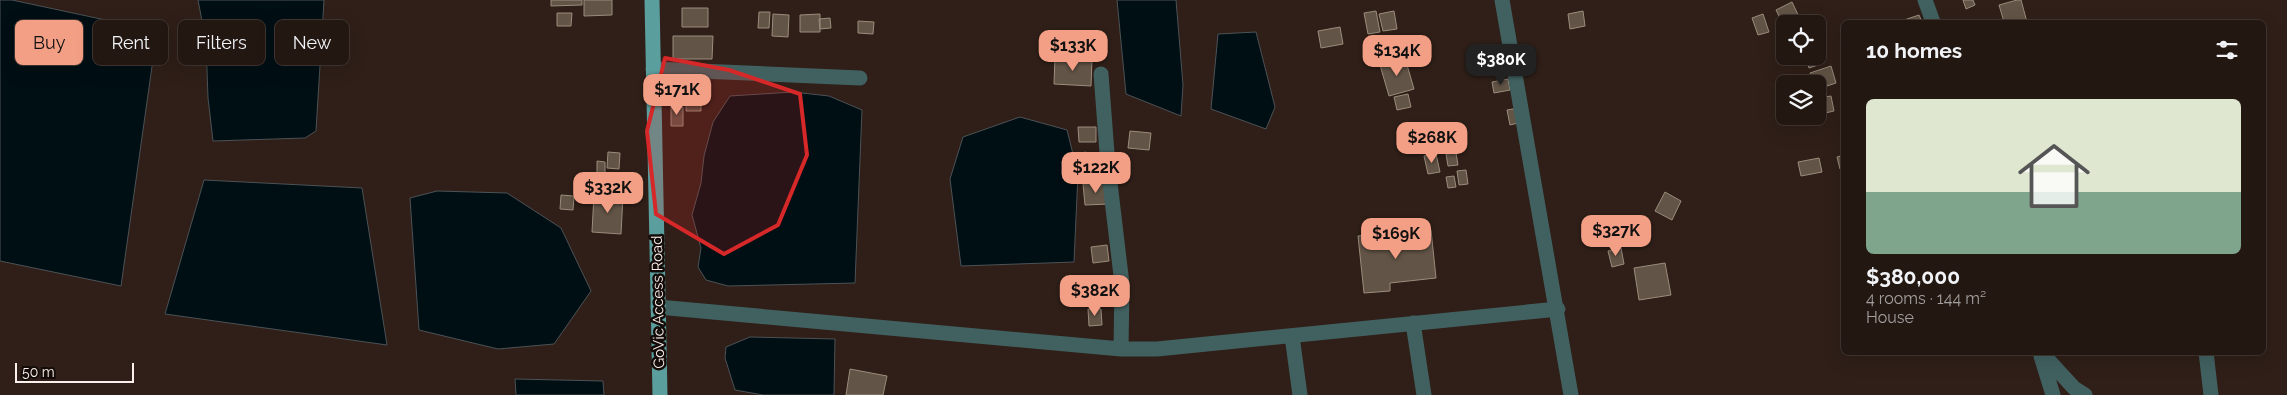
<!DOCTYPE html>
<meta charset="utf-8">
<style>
:root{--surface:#231712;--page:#2b201b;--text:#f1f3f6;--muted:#a39f9f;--line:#403632;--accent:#f39f85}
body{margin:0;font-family:Raleway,sans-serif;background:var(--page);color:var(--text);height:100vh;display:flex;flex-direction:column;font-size:19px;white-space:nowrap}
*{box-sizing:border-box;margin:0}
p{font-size:16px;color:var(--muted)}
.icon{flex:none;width:28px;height:28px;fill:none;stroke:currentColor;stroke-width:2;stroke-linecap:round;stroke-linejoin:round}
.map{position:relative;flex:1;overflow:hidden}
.side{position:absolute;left:1841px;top:20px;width:425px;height:335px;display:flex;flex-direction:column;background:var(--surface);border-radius:8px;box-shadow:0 5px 20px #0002,0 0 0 1px var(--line)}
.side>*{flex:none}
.banner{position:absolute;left:15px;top:20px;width:475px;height:45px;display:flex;gap:10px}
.tools{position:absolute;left:1776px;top:15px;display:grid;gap:10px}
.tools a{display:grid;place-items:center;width:50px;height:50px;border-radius:8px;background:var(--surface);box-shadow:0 5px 20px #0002,0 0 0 1px var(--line);font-size:25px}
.scale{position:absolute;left:15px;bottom:12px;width:119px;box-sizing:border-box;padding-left:5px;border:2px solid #fcf0ec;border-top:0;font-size:14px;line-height:18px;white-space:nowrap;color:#fcf0ec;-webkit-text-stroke:4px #120b08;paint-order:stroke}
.price{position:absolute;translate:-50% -42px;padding:0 11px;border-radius:10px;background:var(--accent);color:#111;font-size:16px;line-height:32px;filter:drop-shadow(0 1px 2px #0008)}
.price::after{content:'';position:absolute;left:50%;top:30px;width:15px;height:11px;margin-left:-8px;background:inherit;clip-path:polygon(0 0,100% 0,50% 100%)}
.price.on{background:#222;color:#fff}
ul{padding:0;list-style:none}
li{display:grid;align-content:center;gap:10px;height:265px;padding:0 25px}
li+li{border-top:1px solid var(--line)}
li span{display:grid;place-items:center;height:155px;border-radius:8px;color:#555}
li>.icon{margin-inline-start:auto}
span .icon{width:90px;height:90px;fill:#fffc;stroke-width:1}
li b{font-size:21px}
h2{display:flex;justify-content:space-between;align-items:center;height:60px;padding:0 25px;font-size:21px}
.chip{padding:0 18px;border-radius:8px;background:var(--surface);box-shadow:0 5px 20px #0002,0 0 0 1px var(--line);font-size:18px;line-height:45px}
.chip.on{background:var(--accent);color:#111}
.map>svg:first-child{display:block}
</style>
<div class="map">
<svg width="2287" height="395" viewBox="0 0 2287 395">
<rect width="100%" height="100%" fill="#2f1f18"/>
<!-- water -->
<path fill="#000f14" stroke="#4c5255" d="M0,0H12L157,31L121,286L0,261Z
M198,0H324L316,131L305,138L213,141L208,98L206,42Z
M1117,0H1176L1183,85L1181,116L1126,94Z
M1256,32L1275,107L1266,129L1211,109L1218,34Z
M793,92L829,96L862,110L855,283L728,286L706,280L698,267L701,248L692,215L701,183L704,156L713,122L730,96Z
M1020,117L1067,130L1078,174L1074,262L961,266L950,179L963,137Z
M204,180L362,188L387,345L165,314Z
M437,191L507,193L561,228L591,291L554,344L498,349L419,330L410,198Z
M750,337L835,339L834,395H763L735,390L725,358L726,347Z
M515,379L603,381L604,395H516Z"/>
<!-- building -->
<path fill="#625446" stroke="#9b8c7c" d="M551,0H582V5L551,6Z
M584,0H612V15L584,16Z
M1963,0H1973L1975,5L1966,9Z
M2017,0H2021L2027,22H2004L1999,5Z
M1792,2L1800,19L1785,24L1784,26L1776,10Z
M682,8H708V27H682Z
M1376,11L1380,32L1368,34L1364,13Z
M1394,11L1397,29L1383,31L1379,14Z
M1583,11L1585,26L1570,29L1568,14Z
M759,12H770L769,28H758Z
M557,13H572L571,26H557Z
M773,14L789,15L788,37L772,36Z
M820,14V32H800V15Z
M1763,14L1769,32L1758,35L1752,18Z
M1919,15L1922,22H1901V21Z
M830,18L831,28L820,29L819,19Z
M858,21L874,22L873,34L858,33Z
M1340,27L1343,44L1321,48L1318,31Z
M673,36H713L712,59H673Z
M1818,46L1824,63L1809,68L1805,56H1818Z
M1055,57L1092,59L1091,86L1054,84Z
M1405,58L1414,89L1389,96L1380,65Z
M1831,66L1836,83L1818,89V84H1813L1810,73Z
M1508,79L1510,90L1494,93L1492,82Z
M701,91V111H686V92Z
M1408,94L1411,107L1397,110L1394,97Z
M1831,96L1834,111L1821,114L1818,98Z
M671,107H683V126H671Z
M1519,108L1522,122L1510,125L1507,110Z
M1078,127H1096V142H1079Z
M1130,131L1151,133L1149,150L1128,148Z
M608,152L620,153L619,169L607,168Z
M1086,152L1088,164L1077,165L1076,154Z
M1456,153L1458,165L1448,166L1446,154Z
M1436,154L1440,172L1428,174L1424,156Z
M1844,155V168L1840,169L1837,157Z
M1819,158L1822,172L1801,176L1798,162Z
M597,161L605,162V173H597Z
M1466,170L1468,184L1459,185L1457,171Z
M605,173L620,174L619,192L604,191Z
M1454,176L1456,187L1448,188L1446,177Z
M1107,182L1109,204L1085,205L1083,184Z
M1665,192L1681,201L1672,220L1655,211Z
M594,194L623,195L621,234L592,232Z
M561,195L574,196L573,210L560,209Z
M1425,227L1426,231L1431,230L1436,278L1390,283V291L1364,293L1358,236L1374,234L1375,243L1397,241L1396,234L1413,233L1412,228Z
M1107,245L1109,261L1093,263L1091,247Z
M1621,248L1624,264L1612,267L1608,251Z
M1665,263L1671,295L1639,300L1634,268Z
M1088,309H1101L1102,325L1089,326Z
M850,369L887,376L883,395H846Z"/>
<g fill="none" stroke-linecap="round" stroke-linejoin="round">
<!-- minor -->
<path stroke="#416160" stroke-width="15" d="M1502,0L1571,395
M1925,0L1933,22
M653,69L860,78
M1101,74L1108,166L1122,284L1121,349
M658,307L1121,349H1157L1558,309
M1413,323L1424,395
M1292,336L1300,395
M2041,352L2074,388L2085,395
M2206,352L2211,395
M2041,356L2053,395"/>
<!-- major -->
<path stroke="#5a9e9e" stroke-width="15" d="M652,0L660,395"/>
</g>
<!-- marked area -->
<path fill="#d62828" fill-opacity="0.2" stroke="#d62828" stroke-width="4" stroke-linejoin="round" d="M665,58L729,70L800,94L807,155L778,225L724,254L656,214L647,131Z"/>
<g text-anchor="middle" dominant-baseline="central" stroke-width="5" stroke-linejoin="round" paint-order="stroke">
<!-- street labels -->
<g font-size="15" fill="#fcf0ec" stroke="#120b08">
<text transform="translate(658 302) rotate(-91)">GoVic Access Road</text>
</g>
</g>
</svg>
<div class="tools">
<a><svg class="icon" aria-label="locate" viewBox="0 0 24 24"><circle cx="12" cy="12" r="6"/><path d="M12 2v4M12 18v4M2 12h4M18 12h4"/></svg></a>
<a><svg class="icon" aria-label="layers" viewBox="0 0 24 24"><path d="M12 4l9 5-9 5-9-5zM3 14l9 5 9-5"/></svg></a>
</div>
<div class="scale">50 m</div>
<b class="price" style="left:1073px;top:72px">$133K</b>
<b class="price" style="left:1397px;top:77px">$134K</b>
<b class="price on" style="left:1501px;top:86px">$380K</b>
<b class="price" style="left:677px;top:116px">$171K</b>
<b class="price" style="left:1432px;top:164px">$268K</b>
<b class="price" style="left:1096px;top:194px">$122K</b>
<b class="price" style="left:608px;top:214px">$332K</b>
<b class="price" style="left:1616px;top:257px">$327K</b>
<b class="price" style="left:1396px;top:260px">$169K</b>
<b class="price" style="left:1095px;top:317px">$382K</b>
<div class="banner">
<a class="chip on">Buy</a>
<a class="chip">Rent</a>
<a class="chip">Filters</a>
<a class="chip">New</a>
</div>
<section class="side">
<h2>10 homes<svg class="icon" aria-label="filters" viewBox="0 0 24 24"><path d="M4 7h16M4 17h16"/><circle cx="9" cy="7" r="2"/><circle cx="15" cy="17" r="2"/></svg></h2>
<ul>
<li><span style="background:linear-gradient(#dfe7d0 60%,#7fa58c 0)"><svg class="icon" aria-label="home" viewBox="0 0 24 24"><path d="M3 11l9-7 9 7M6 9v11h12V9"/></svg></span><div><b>$380,000</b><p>4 rooms · 144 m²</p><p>House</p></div></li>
</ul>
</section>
</div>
